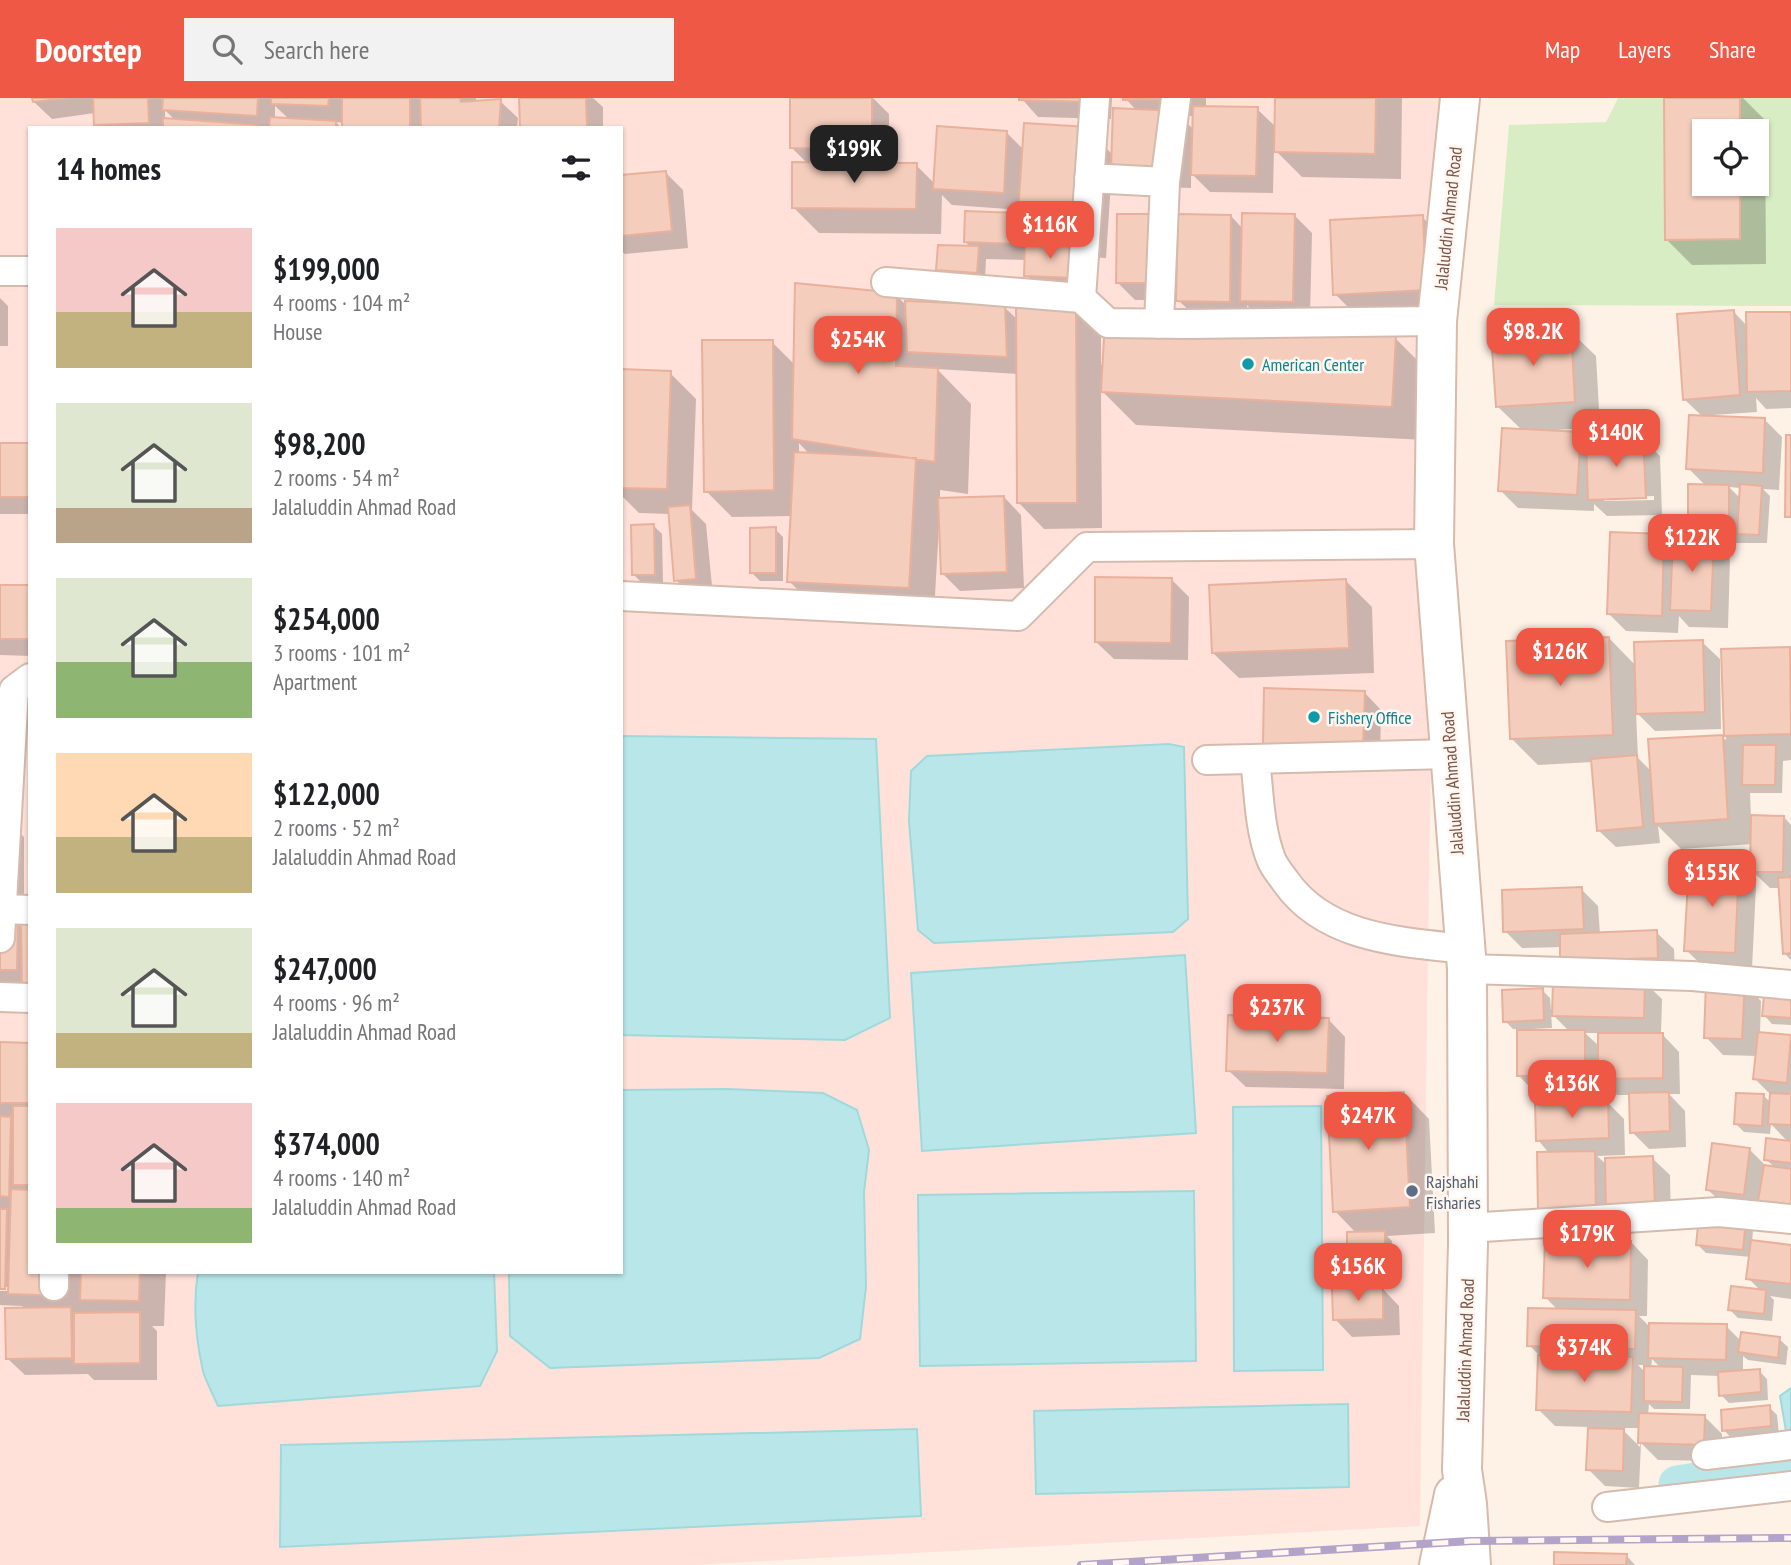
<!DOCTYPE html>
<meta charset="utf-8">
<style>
:root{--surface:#fff;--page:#f2f2f2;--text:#202124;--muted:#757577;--accent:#ef5844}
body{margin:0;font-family:"PT Sans Narrow",sans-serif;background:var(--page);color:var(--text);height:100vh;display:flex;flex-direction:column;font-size:26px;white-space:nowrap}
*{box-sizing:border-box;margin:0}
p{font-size:23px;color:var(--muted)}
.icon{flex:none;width:38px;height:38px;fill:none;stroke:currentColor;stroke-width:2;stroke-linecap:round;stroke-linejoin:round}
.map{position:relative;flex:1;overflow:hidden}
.sheet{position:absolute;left:28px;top:28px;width:595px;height:1148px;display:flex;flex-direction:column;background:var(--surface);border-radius:0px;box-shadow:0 2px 5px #0004}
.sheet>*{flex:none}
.tools{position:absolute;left:1692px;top:21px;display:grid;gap:14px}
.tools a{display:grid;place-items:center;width:77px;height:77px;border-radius:0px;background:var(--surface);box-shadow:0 2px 5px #0004;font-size:35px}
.price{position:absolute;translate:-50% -60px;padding:0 16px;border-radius:14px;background:var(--accent);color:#fff;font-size:23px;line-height:46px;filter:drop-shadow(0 2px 4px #0008)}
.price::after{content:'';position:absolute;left:50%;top:42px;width:21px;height:16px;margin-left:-10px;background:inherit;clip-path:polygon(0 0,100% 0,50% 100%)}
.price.active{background:#222;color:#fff}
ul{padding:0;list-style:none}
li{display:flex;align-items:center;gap:21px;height:175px;padding:0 28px}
li span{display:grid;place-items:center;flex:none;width:196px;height:140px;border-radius:0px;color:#555}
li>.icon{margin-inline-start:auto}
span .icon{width:84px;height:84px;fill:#fffc;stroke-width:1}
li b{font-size:30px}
h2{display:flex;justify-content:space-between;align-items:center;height:84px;padding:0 28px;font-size:30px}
header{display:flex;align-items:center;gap:42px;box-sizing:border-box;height:98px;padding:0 35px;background:var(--accent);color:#fff}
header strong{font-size:33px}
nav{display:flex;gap:38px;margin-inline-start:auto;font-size:24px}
.search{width:490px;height:63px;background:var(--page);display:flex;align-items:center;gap:18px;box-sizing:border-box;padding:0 24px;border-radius:0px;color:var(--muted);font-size:26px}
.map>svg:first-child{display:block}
</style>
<header>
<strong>Doorstep</strong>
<div class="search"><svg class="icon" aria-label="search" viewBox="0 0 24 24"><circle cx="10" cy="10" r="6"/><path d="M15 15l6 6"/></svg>Search here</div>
<nav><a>Map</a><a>Layers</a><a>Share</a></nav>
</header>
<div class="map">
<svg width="1791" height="1467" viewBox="0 0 1791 1467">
<rect width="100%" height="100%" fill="#fef2e7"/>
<!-- commercial -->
<path fill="#ffe1da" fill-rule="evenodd" d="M0,0H1440L1420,1428L694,1467H0ZM30,30H621V1174H30Z"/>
<!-- green -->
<path fill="#d9edc4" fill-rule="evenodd" d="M1618,0H1791V208L1494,207L1509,27L1606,24ZM1704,33H1757V86H1704Z"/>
<!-- water -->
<path fill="#b9e7e9" stroke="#9fd9dc" stroke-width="2" d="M621,638L876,641L890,920L845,942L621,937Z
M1169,646L1184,649L1188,821L1173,834L934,845L918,832L909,723L911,673L927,658Z
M1185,857L1196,1035L922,1053L911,875Z
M727,991L823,995L857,1012L869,1052L864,1094L866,1189L860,1241L819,1260L550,1270L510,1238L509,1174H621V992Z
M1321,1008L1323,1272L1234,1273L1233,1009Z
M1194,1093L1196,1263L920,1268L918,1097Z
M198,1174H494L497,1253L480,1288L218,1308C213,1296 206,1284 203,1273C196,1242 193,1205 198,1174Z
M1791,1290V1338L1787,1339L1780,1298Z
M1348,1306L1349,1389L1036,1396L1034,1313Z
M917,1331L921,1418L280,1449L281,1347Z"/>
<!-- shadow -->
<path fill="#0003" fill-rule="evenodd" d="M34,0H162L165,3V0H476V5L500,3L518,20L517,30H344V25L336,24L341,30H99L95,26V15L52,21L34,4ZM275,8L290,22L275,21ZM165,12L175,22H165Z
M521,0H593L603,9V30H522Z
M792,0H873L889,16V66L916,67L935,86L1006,34L1024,52L1087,31L1113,57L1137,13L1125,0H1206V10L1257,11L1277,30V0H1402L1401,81L1302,79L1274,51L1273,95L1210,94L1191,75V90L1130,88L1112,69L1106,160L1086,159L1093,196L1043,194L1026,177V162L986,161L985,182L946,180L938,172L972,150L965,144L1016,116L1020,120V112L952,107L942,97L941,136L819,135L793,109L808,66L792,50ZM1180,18H1194V32ZM1044,131L1089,134V137L1044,135Z
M1021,0H1112L1111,21L1038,19Z
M1665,0H1743L1765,22L1766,166L1692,167L1666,141ZM1704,33H1757V86H1704Z
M666,75L683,92L688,150L625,156L621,153V79Z
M1231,118L1243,131L1295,118L1312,135L1310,220H1259L1247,207V220L1196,219L1178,202Z
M1422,119L1448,145L1451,217L1361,222L1335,196Z
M1175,135V202H1135L1118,185Z
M896,197L907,208L1004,209L1018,222L1075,204L1101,230V267L1395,240L1429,274L1425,342L1136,327L1101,292L1102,430L1044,431L1019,405L1018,276L937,271L971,306L968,396L940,392V402L1004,399L1021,417L1024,490L960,493L943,476L941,428H939L934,515L815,509L789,483L792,418L732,419L706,393L772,244L795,267ZM799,345L810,357L799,356Z
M0,200L8,208V248H0Z
M1734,214L1748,229L1791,215V310L1766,311L1756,300L1757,314L1713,317V320L1765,322L1782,339L1779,392L1763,391L1770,398L1767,445H1715L1730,460L1728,530L1689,529L1679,518L1678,535L1626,533L1609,516L1663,438L1674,448L1704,443L1690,428L1706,388L1688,370L1703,319L1684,301ZM1729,389L1741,390V401Z
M1570,233L1596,258L1600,329L1557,332V334L1580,335L1587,342L1643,341L1660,358L1662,417L1607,418L1594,406V413L1518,410L1500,392L1522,332L1497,308ZM1654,398V402L1604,403V400Z
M621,273L670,275L696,301L692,412L706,426L713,498L693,499L676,482L670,416L639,415L621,397Z
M0,347H30V416H0Z
M654,428L662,436L663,485H642L634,477Z
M775,431L783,439V483H760L752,475Z
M1171,481L1189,499L1188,562L1114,561L1096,544Z
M1346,483L1372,509L1374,575L1239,580L1213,555Z
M0,489H30V558L0,557Z
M1609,540L1636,568L1702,544L1720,561L1721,631L1655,633L1636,614L1638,660L1652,674L1722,639L1726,642L1723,553H1791V662L1783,663L1782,695H1750L1751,719H1784L1791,727V862L1784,855L1781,790H1770L1752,773L1753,746L1681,751L1658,728L1660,745L1616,749L1598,732L1593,664L1538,667L1512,641Z
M1364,594L1381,612L1380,665L1282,662L1265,645Z
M0,722H7L24,739V810L30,899L0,888Z
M1738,769L1756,787L1752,871L1704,869L1686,852Z
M1581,791L1598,808L1600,836L1656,834L1674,851L1675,876L1581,880L1562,849L1522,850L1505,833Z
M1644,884L1662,901L1661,935L1679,954L1680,996H1669L1685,1013L1686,1049L1649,1051L1632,1034L1630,997H1617L1602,981V995H1536L1519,978V931H1513L1505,923L1542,892L1550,900L1551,912H1554ZM1551,915L1570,934H1532V931L1552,930ZM1585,935H1600V949Z
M1744,886L1761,903L1760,935L1791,939V1122L1725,1108L1707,1091L1750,1052L1768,1070L1776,1071L1766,1061L1789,1045L1771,1026L1770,1036L1744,1034L1736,1026L1764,998L1771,1005V997L1754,980L1757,958L1723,957L1706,939Z
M1791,891V927L1772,926L1764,917Z
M1328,921L1345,939L1344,991L1246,989L1228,972Z
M0,946L30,947V1174H166L164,1228H152L157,1233V1282H94L88,1276L25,1277L7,1260L26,1211L22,1208L0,1207V1193H14V1189H0V1020H3L0,1018Z
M1404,995L1429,1021L1435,1135L1387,1138L1392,1143L1393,1164L1357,1165L1349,1156L1357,1136L1335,1113Z
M1607,1004L1624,1021L1625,1057L1597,1058L1607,1067L1652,1060L1670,1077L1671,1126L1613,1132L1538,1042Z
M1745,1124L1753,1132L1752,1144L1791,1149V1201L1770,1198L1774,1202L1772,1223L1738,1220L1730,1212L1761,1193L1748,1180L1751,1159L1706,1155L1698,1147Z
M1631,1144L1648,1162L1647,1218H1639L1650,1229L1726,1228L1741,1243L1779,1241L1788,1249L1786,1267L1748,1262L1743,1258V1274L1759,1273L1767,1281L1768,1302L1729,1305L1721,1297L1720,1278L1691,1277L1690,1311H1654L1649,1306L1648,1317L1704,1318L1722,1336L1721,1363L1658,1362L1641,1345L1639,1390L1605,1388L1588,1371L1589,1329L1555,1328L1538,1311L1539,1257L1529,1247L1558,1212L1545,1199ZM1652,1261L1661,1270H1651ZM1638,1267H1646V1275ZM1621,1330H1641L1640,1349Z
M1382,1190L1399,1208L1400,1237L1352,1239L1335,1221Z
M1769,1309L1777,1317L1779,1336L1732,1341L1724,1332Z
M1626,1457L1635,1467H1556Z"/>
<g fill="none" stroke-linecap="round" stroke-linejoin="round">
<!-- canal -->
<path stroke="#b9e7e9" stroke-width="37" d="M1677,1386L1791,1368"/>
</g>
<!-- building -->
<path fill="#f5cdbc" stroke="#e9b19c" stroke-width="2" d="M32,0H66L33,4Z
M93,0H148L149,25L94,27Z
M163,0H258L257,18L162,12Z
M271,0H329L328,8L271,6Z
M342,0H410V30H342Z
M420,0H460L461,4L501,1L499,30H421Z
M519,0H586L587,29L520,30Z
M790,0H872V51L790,50Z
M1019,0H1094V4L1019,2Z
M1123,0H1189V1L1123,2Z
M1275,0H1376L1375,56L1274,54Z
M1664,0H1740V33H1704V86H1740V141L1665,142Z
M1193,8L1258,9L1256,78L1191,77Z
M1113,10L1177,13L1174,73L1111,71Z
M270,19L336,23V30H269Z
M163,20L259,27V30H163Z
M1024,25L1087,29L1081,135L1017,132Z
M937,28L1007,33L1004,95L933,91Z
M792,64L917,65L916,111L792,110Z
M666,73L672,133L621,138V77Z
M965,113L1017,115L1016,146L964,144Z
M1242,115L1295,116L1293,204L1240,203Z
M1117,116H1158V185H1116Z
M1178,116L1231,117L1230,204L1176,203Z
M1423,117L1426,192L1333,197L1330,122Z
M1025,146L1077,148L1076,180L1024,178Z
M938,147L979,148L977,175L936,172Z
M795,185L897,195L896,268L938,270L935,364L792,341Z
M1076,202L1077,405H1017L1016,203Z
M905,203L1005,207L1007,259L907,254Z
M1734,212L1740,297L1683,302L1677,216Z
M1746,214H1791V293L1747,294Z
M1105,222L1396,238L1392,309L1101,294Z
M1571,231L1575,304L1496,309L1491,236Z
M702,242H773L774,392L704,394Z
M621,271L671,273L667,391L621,390Z
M1689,317L1765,320L1763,375L1686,371Z
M1502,330L1581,334L1577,397L1498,393Z
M1786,337H1791V419H1785Z
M1643,339L1646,400L1588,402L1586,341Z
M0,345H30V399H0Z
M794,354L916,360L909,490L787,484Z
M1688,386L1729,387V429H1688Z
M1740,386L1762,388L1759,437L1737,436Z
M1004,398L1007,474L941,476L938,400Z
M690,407L696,481L674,483L668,409Z
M654,426L655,477H632L631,427Z
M776,429V475H750V430Z
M1610,434L1664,436L1662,518L1607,516Z
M1673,440L1714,441L1711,513L1670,512Z
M1095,479L1172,480L1171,545L1095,544Z
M1346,481L1349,550L1212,555L1209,487Z
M0,487H30V541H0Z
M1609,539L1613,637L1510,641L1506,543Z
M1703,542L1705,614L1636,616L1634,544Z
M1790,549L1791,636L1724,638L1721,551Z
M1264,590L1365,593L1363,648L1263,646Z
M1723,637L1728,721L1654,726L1648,641Z
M1743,647H1776L1775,687H1742Z
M1637,657L1643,729L1597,733L1591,661Z
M1751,717L1784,718L1783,774H1750Z
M1689,766L1739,768L1735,855L1684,853Z
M1791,779V855L1783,856L1778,780Z
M1582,789L1584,831L1503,834L1502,792Z
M21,808H30V894H22Z
M0,817H18L17,872H0Z
M1657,832L1658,860L1560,863V836Z
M1553,881L1645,882L1644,920L1552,918Z
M1706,883L1745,884L1742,941L1704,940Z
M1765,888L1791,889V920L1762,918Z
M1543,890L1544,922L1503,924L1502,892Z
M1228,917L1329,920L1327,975L1226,973Z
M1517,932H1585V978H1517Z
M1758,934L1791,937L1787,985L1753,981Z
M1598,935H1663V980L1598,981Z
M0,944L30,945V1005H0Z
M1404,994L1410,1109L1333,1114L1327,998Z
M1669,994L1670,1033L1630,1035L1629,995Z
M1736,995L1764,996L1762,1028L1734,1026Z
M1770,995L1791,996V1027L1768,1026Z
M1608,1002L1609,1040L1536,1043L1535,1005Z
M13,1008H30V1087H13Z
M0,1018L11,1019L9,1099L0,1098Z
M1766,1040L1791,1043V1065L1764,1062Z
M1712,1045L1750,1050L1744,1097L1706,1092Z
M1595,1053L1596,1115L1538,1116L1537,1054Z
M1653,1058L1655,1109L1606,1111L1605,1060Z
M1764,1067L1791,1071V1108L1758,1103Z
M11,1091L30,1092V1174H68L67,1198L8,1196Z
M0,1111H7L5,1191H0Z
M1699,1118L1746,1122L1743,1152L1696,1147Z
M1385,1133V1156L1347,1157V1134Z
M1545,1141L1631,1143L1630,1202L1543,1200Z
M1751,1142L1791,1147V1186L1746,1181Z
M81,1174H140L139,1203L80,1202Z
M1731,1188L1766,1192L1764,1216L1728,1212Z
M1383,1189V1221L1333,1222L1332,1190Z
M71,1209L72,1260L6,1261L5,1210Z
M1528,1210L1636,1212L1635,1251L1527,1248Z
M140,1214V1265L74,1266V1215Z
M1649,1225L1727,1226L1726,1262L1648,1260Z
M1741,1234L1780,1239L1778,1260L1738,1254Z
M1538,1257L1633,1259L1631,1314L1536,1312Z
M1644,1268L1683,1269L1682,1304L1644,1303Z
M1760,1271L1761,1294L1719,1298L1718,1274Z
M1770,1307L1771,1328L1722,1333L1721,1312Z
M1639,1315L1705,1317L1704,1347L1638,1345Z
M1588,1330L1624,1331L1623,1373L1586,1372Z
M1554,1454L1627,1456L1626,1467H1554Z"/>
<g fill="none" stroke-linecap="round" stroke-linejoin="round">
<defs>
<path id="street" d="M1089,80L1165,84
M0,173H30
M886,184L1081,200L1108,225L1187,226L1437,223
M1081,200L1095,0
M1159,226L1165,84L1176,0
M621,498L1018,518L1087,449L1434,446
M1255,661C1259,694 1259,730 1271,761C1274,769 1281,777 1286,784C1326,841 1402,844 1466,851
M1207,662L1450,656
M2,811L30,812
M0,840L14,592L30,580
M1467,871L1692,878L1791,887
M0,899L30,900
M1468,1130L1719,1114L1791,1121
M54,1188V1174
M1706,1357L1791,1347
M1607,1409L1791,1388"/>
<path id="secondary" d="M1460,0L1437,223L1434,446L1467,871L1468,1146L1462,1372L1467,1406L1471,1467
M1439,1467L1454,1397"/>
</defs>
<!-- street casing -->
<use href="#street" stroke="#d4bbae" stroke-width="32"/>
<!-- secondary casing -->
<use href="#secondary" stroke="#d7baab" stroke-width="42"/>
<!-- street -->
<use href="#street" stroke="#fff" stroke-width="28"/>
<!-- secondary -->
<use href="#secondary" stroke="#fff" stroke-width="38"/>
<defs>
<path id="rail" d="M1081,1467L1471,1443L1791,1440"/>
</defs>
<!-- rail casing -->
<use href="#rail" stroke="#b4a3c9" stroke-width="8"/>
<!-- rail -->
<use href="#rail" stroke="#fff7ef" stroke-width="5" stroke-dasharray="16" stroke-linecap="butt"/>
</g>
<!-- markers -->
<g fill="#0f9aa8" stroke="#fff7ef" stroke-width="2.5">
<circle cx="1248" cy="266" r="7"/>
<circle cx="1314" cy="619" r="7"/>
</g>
<circle fill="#5c6f8a" stroke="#fff7ef" stroke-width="2.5" cx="1412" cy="1093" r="7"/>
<g text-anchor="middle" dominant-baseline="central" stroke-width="5" stroke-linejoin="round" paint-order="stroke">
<!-- street labels -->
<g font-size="18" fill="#7a5549" stroke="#fff7ef">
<text transform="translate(1448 120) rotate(-84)">Jalaluddin Ahmad Road</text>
<text transform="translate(1452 685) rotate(-94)">Jalaluddin Ahmad Road</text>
<text transform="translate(1465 1252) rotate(-88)">Jalaluddin Ahmad Road</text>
</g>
<!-- culture labels -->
<g font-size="18" fill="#0d838f" stroke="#fff7ef" text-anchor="start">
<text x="1262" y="266">American Center</text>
<text x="1328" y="619">Fishery Office</text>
</g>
<!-- service labels -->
<g font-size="18" fill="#4e5e75" stroke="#fff7ef" text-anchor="start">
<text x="1426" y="1083">Rajshahi<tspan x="1426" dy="21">Fisharies</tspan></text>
</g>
</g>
</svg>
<div class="tools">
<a><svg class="icon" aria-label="locate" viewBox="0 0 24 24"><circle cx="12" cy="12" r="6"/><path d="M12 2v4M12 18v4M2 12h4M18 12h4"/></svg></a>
</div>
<b class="price active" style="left:854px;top:87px">$199K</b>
<b class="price" style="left:1050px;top:163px">$116K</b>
<b class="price" style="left:1533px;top:270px">$98.2K</b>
<b class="price" style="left:858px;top:278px">$254K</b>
<b class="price" style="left:1616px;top:371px">$140K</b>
<b class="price" style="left:1692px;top:476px">$122K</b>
<b class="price" style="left:1560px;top:590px">$126K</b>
<b class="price" style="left:1712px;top:811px">$155K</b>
<b class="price" style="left:1277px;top:946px">$237K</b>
<b class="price" style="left:1572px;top:1022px">$136K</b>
<b class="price" style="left:1368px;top:1054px">$247K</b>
<b class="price" style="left:1587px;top:1172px">$179K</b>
<b class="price" style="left:1358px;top:1205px">$156K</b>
<b class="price" style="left:1584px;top:1286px">$374K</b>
<section class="sheet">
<h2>14 homes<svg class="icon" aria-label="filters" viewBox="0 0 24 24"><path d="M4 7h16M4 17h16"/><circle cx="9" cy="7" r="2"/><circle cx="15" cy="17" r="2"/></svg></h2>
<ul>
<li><span style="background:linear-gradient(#f6c9c9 60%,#c2b280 0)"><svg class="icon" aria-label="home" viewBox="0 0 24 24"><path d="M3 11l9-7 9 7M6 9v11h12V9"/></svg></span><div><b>$199,000</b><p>4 rooms · 104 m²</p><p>House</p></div></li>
<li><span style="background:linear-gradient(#dfe7d0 75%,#b9a48a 0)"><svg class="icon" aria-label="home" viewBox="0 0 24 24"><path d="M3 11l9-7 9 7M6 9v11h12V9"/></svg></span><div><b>$98,200</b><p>2 rooms · 54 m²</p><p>Jalaluddin Ahmad Road</p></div></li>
<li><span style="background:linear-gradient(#dfe7d0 60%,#8fb573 0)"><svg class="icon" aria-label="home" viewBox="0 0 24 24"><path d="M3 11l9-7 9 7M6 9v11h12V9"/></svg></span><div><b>$254,000</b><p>3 rooms · 101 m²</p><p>Apartment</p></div></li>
<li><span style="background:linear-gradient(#ffd9b3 60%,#c2b280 0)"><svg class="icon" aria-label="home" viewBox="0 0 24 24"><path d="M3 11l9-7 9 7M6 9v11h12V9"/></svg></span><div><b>$122,000</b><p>2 rooms · 52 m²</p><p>Jalaluddin Ahmad Road</p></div></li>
<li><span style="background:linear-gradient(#dfe7d0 75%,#c2b280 0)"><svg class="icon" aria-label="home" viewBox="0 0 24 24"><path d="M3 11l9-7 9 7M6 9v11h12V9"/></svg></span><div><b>$247,000</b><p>4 rooms · 96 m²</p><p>Jalaluddin Ahmad Road</p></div></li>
<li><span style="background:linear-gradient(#f6c9c9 75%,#8fb573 0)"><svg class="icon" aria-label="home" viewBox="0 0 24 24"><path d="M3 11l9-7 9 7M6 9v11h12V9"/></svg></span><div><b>$374,000</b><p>4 rooms · 140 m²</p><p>Jalaluddin Ahmad Road</p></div></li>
</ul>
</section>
</div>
